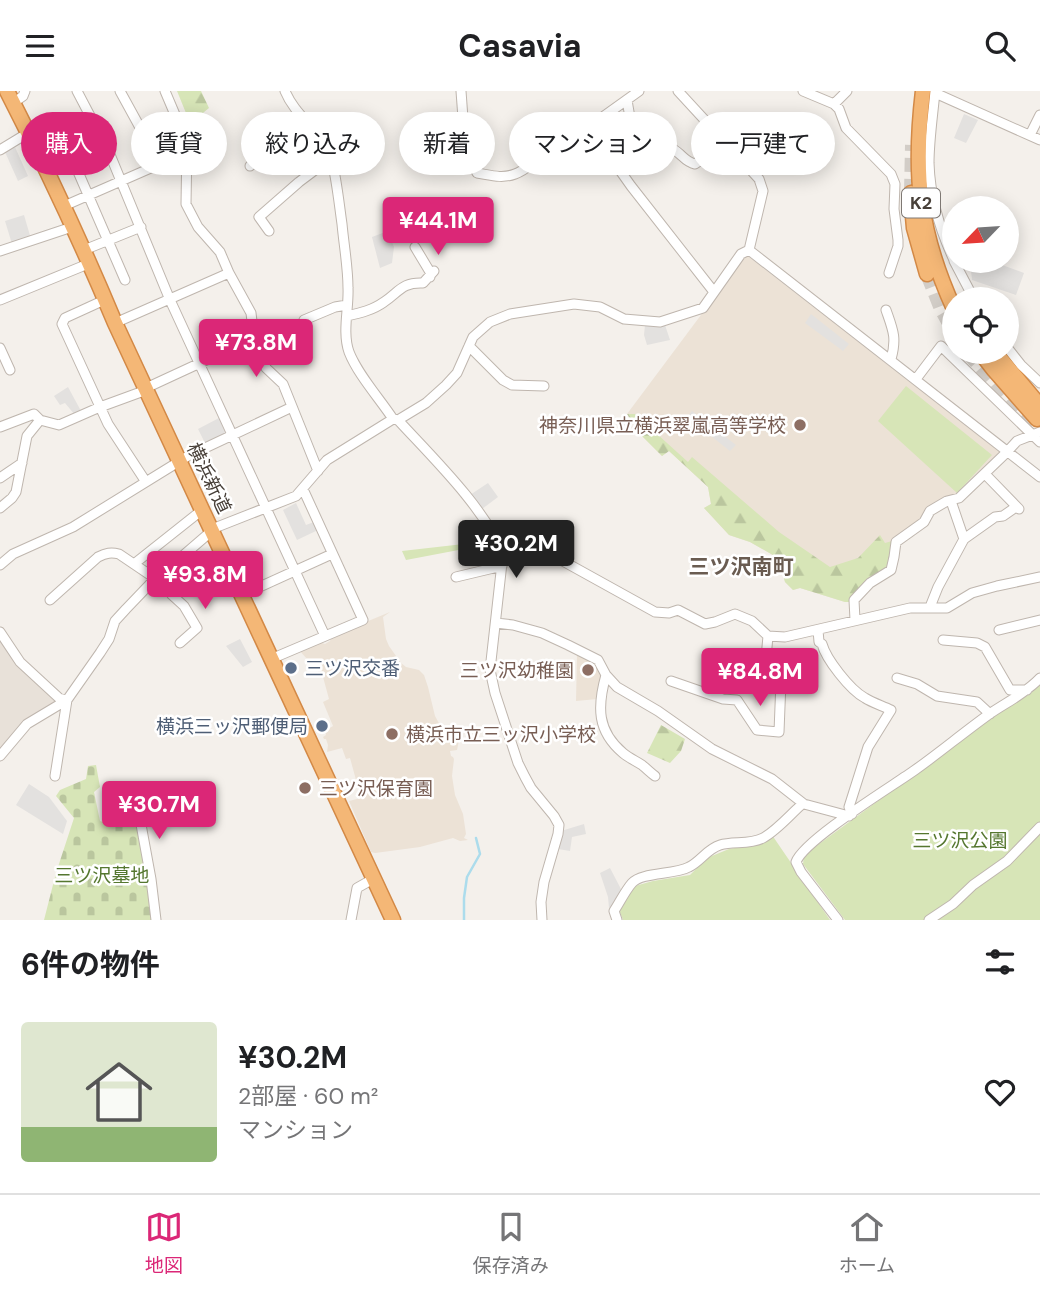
<!DOCTYPE html>
<html lang="ja">
<meta charset="utf-8">
<style>
:root{--surface:#fff;--page:#f6f6f6;--text:#202124;--muted:#757577;--line:#e0e0e0;--accent:#db2777}
body{margin:0;font-family:"DM Sans","Noto Sans JP",sans-serif;background:var(--page);color:var(--text);height:100vh;display:flex;flex-direction:column;font-size:26px;white-space:nowrap}
*{box-sizing:border-box;margin:0}
p{font-size:23px;color:var(--muted)}
.icon{flex:none;width:38px;height:38px;fill:none;stroke:currentColor;stroke-width:2;stroke-linecap:round;stroke-linejoin:round}
.map{position:relative;height:829px;overflow:hidden}
.panel{display:flex;flex-direction:column;background:var(--surface);flex:1}
.panel>*{flex:none}
.hud{position:absolute;left:21px;top:21px;width:999px;height:63px;display:flex;gap:14px}
.needle{width:46px;rotate:245deg}
.controls{position:absolute;left:942px;top:105px;display:grid;gap:14px}
.controls a{display:grid;place-items:center;width:77px;height:77px;border-radius:50%;background:var(--surface);box-shadow:0 4px 18px #0003;font-size:35px}
.price{position:absolute;translate:-50% -60px;padding:0 16px;border-radius:7px;background:var(--accent);color:#fff;font-size:23px;line-height:46px;filter:drop-shadow(0 2px 4px #0008)}
.price::after{content:'';position:absolute;left:50%;top:42px;width:21px;height:16px;margin-left:-10px;background:inherit;clip-path:polygon(0 0,100% 0,50% 100%)}
.price.selected{background:#222;color:#fff}
ul{padding:0;list-style:none}
li{display:flex;align-items:center;gap:21px;height:175px;padding:0 21px}
li span{display:grid;place-items:center;flex:none;width:196px;height:140px;border-radius:7px;color:#555}
li>.icon{margin-inline-start:auto}
span .icon{width:84px;height:84px;fill:#fffc;stroke-width:1}
li b{font-size:30px}
h2{display:flex;justify-content:space-between;align-items:center;height:84px;padding:0 21px;font-size:30px}
.chip{padding:0 24px;border-radius:32px;background:var(--surface);box-shadow:0 4px 18px #0003;font-size:24px;line-height:63px}
.chip.selected{background:var(--accent);color:#fff}
header{display:flex;justify-content:space-between;align-items:center;height:91px;padding:0 21px;background:var(--surface);font-size:32px;font-weight:700}
.menu{display:flex;justify-content:space-around;align-items:center;height:98px;border-top:2px solid var(--line);background:var(--surface);font-size:19px;color:var(--muted)}
.menu a{display:grid;justify-items:center;gap:4px}
.menu .selected{color:var(--accent)}
.map>svg:first-child{display:block}
</style>
<header><svg class="icon" aria-label="menu" viewBox="0 0 24 24"><path d="M4 6h16M4 12h16M4 18h16"/></svg>Casavia<svg class="icon" aria-label="search" viewBox="0 0 24 24"><circle cx="10" cy="10" r="6"/><path d="M15 15l6 6"/></svg></header>
<div class="map">
<svg width="1040" height="829" viewBox="0 0 1040 829">
<defs>
<pattern id="forest-firs" width="22" height="20" patternUnits="userSpaceOnUse" patternTransform="scale(1.75)"><rect width="22" height="20" fill="#d7e5b7"/><path d="M5 1l3.5 6h-7zM16 11l3.5 6h-7z" fill="#bac69e"/></pattern>
<pattern id="cemetery-stones" width="16" height="16" patternUnits="userSpaceOnUse" patternTransform="scale(1.75)"><rect width="16" height="16" fill="#d7e5b7"/><path d="M2 7V4a2 2 0 0 1 4 0v3zM10 15v-3a2 2 0 0 1 4 0v3z" fill="#bac69e"/></pattern>
</defs>
<rect width="100%" height="100%" fill="#f4f0eb"/>
<!-- residential -->
<path fill="#e8e1d9" d="M0,548L56,609V612L23,633L9,647L0,659Z"/>
<!-- education -->
<path fill="#ece2d6" d="M745,165H748L1000,361L957,405L946,408L925,419L921,429L892,450L888,478L845,511L800,497L793,499L785,491L778,467L750,451L729,444L704,417L711,413L708,396L669,360L662,365L642,345L627,323Z
M390,521L383,526L386,548L389,555L401,572L406,576L419,579L424,584L428,596L435,625L441,636L456,640L460,644L457,659L450,660L451,665L453,666L454,668L452,685L455,704L463,723L466,743L464,747L468,749L460,750L453,747L420,756L375,762L371,761L349,710L361,707L350,667L346,668L342,657L327,661L328,654L326,648H324L323,646L326,644L325,640L333,635L323,611L329,608L323,586L299,559L319,551L325,553L330,550L332,545Z
M577,563L595,571L603,587L597,608L576,610Z"/>
<!-- forest -->
<path fill="url(#forest-firs)" d="M177,0H201L209,17L198,26L207,38L204,41L208,78H196L194,51L188,27Z
M627,323H635L688,371L692,366L779,441L830,476L858,467L880,444L885,452L892,450L888,478L852,511H845L800,497L793,499L785,491L778,467L750,451L729,444L704,417L711,413L708,396L669,360L662,365L642,345Z
M661,634L685,648L681,660L670,672L647,662Z"/>
<!-- cemetery -->
<path fill="url(#cemetery-stones)" d="M96,674L100,696L94,701L100,730L109,733L136,719L144,764L153,829H44L56,782L74,727L56,705L60,699L86,688L88,675Z"/>
<!-- green -->
<path fill="#d7e5b7" d="M906,295L992,364L957,402L878,330Z
M490,450V453L406,469L402,460Z
M1040,593V829H845L803,773L804,764L990,628L1031,602Z
M772,744L830,829H623L619,819L635,795L653,790L690,784L707,767L729,758L758,753Z"/>
<!-- parking -->
<path fill="#e3e1df" d="M964,23L978,29L966,52L954,47Z
M15,56L28,85L18,90L5,61Z
M24,124L31,148L12,153L5,130Z
M388,140L394,156L392,172L380,177L372,146Z
M970,170H991L1024,182L1016,204L972,189Z
M811,223L849,253L843,260L805,232Z
M645,234L659,236L665,234L670,249L647,254L644,244Z
M68,296L81,320L75,324L65,312L60,314L54,305Z
M692,320L736,354L730,360L687,326Z
M219,327L226,343L205,352L198,338Z
M488,392L498,406L482,418L479,416L470,404Z
M296,412L306,434L314,431L318,439L297,449L283,419Z
M240,548L252,571L243,576L226,555Z
M29,693L49,706L67,730L63,743L16,714Z
M584,733L586,743L572,746L570,760L558,758L561,740Z
M610,777L622,800L614,815L609,817L608,806L600,782Z"/>
<g fill="none" stroke-linecap="round" stroke-linejoin="round">
<!-- stream -->
<path stroke="#acdcec" stroke-width="2.5" d="M464,829V807L467,786L480,763L476,747"/>
<!-- highway-tunnel -->
<path stroke="#d2cdc7" stroke-width="14" stroke-dasharray="14 7" stroke-linecap="butt" d="M911,102L912,54
M927,183L941,218L954,241
M967,261L1040,343"/>
<defs>
<path id="minor" d="M77,0L109,61L170,209L325,545
M120,0L160,73
M285,0C296,27 324,41 332,70C337,91 339,112 342,133C344,155 348,176 348,197C349,217 342,241 349,261C358,284 380,308 393,328L398,329C431,365 485,417 503,463L490,579L495,602L518,672L525,686L531,697L554,725L559,734L558,743L544,791L541,811L542,829
M461,0L465,55L477,82C490,84 502,88 515,83C541,73 565,32 593,36
M803,0L834,13L839,18L846,37L891,83L895,93L894,118L898,149V155L889,182
M935,0C933,23 929,49 929,72C930,105 940,139 954,169
M935,2L1040,49
M627,9C630,25 631,51 651,54C659,55 666,53 673,58C682,63 685,71 695,73L726,52
M13,12L23,5L25,0
M834,13L847,0
M593,36L592,40L631,95L714,201
M593,36V33L639,0
M1030,44L1040,24
M33,50L109,61
M66,53L125,189
M0,59L23,45
M250,75L287,38L305,28
M64,115L160,73L187,65
M269,140L259,126L299,91L331,67
M415,156L430,181V186
M84,159L141,136
M749,159L1040,386
M0,160L66,138
M954,170L974,208
M229,182L251,222L254,247L266,277L283,293L318,380
M0,209L83,175
M100,211L65,227L62,233L108,333L146,391
M886,219C893,239 897,247 891,268
M347,225C360,222 373,219 384,211C399,201 402,191 423,192L434,180
M115,232L229,182L220,161L198,136L186,113L187,52L165,0
M469,255L503,289L512,294L544,295
M1006,255L1021,274L1040,292
M0,257L10,279
M916,288L941,255L1040,351
M146,297L254,247L278,238L298,240L302,235L304,229L335,216L347,214
M398,329L426,312L446,294L457,282L473,246L490,231L510,223L574,213L600,216L624,228L660,231L703,217L741,163L749,159L763,100L759,88L678,0
M0,336L34,323L40,329L59,334L100,316L141,301
M985,383L1019,418
M0,387L22,372
M951,410L964,448
M0,417L12,407L16,401L27,345L40,329
M498,450L552,464L655,521L669,522L678,519L705,533L715,531L735,523L752,530L768,545L785,546L910,517H947L972,502L997,495L1040,486
M134,473L197,423
M0,474L13,463L73,436L188,365L292,316
M161,484L172,504L184,515L197,537L180,552
M456,486L502,475
M242,504L332,463
M50,509L98,466C106,462 111,461 119,463L156,488
M930,516L938,496L964,448L995,426L1003,425L1016,416
M855,529L854,509L870,492L891,479L894,466L896,451L924,431L930,420L947,410L959,407L1007,361L1017,350L1040,341
M496,532L513,534L542,542L568,554L598,569L606,584L617,596L658,620L712,658L772,688L804,713L849,725
M818,539L819,551L822,553C826,568 850,599 865,607C873,612 883,615 891,619L868,656L849,716L852,723
M999,539L1040,529
M0,541L20,571L59,607L67,609
M943,549L977,552L985,556L1010,599H1027
M271,568L363,529L303,398
M606,584C597,616 597,640 623,662C629,667 636,670 642,674C647,678 651,682 655,685
M897,587L917,593L937,605L977,611L990,623
M671,590L723,608L737,609L757,639L779,641L781,590L764,589L768,545
M0,665L27,633L67,609L100,562L109,548L115,530L126,518L149,494L207,444L212,438L296,405L327,369L393,328
M55,685L67,609
M138,717L151,788L156,829
M351,829L357,797L373,788
M617,829L614,820C620,811 625,800 632,792C642,781 674,784 689,776C701,770 707,758 720,754C733,750 750,754 763,747C776,740 789,725 800,715L802,712
M838,829L801,781L796,771C804,749 891,696 915,679C939,662 963,642 988,624C1005,612 1025,603 1040,587
M929,829L953,813L973,794L1007,770L1040,736"/>
<path id="highway" d="M7,0C46,76 82,153 115,232L393,829
M923,0C913,84 919,141 954,218
M911,102L914,137L927,183
M980,261L994,279L1037,328
M995,261L1040,315"/>
</defs>
<!-- minor casing -->
<use href="#minor" stroke="#bfb6ae" stroke-width="11"/>
<!-- highway casing -->
<use href="#highway" stroke="#d38946" stroke-width="17"/>
<!-- minor -->
<use href="#minor" stroke="#fff" stroke-width="9"/>
<!-- highway -->
<use href="#highway" stroke="#f4b776" stroke-width="14"/>
</g>
<!-- markers -->
<g fill="#8d6e63" stroke="#fff" stroke-width="2.5">
<circle cx="800" cy="334" r="7"/>
<circle cx="588" cy="579" r="7"/>
<circle cx="392" cy="643" r="7"/>
<circle cx="305" cy="697" r="7"/>
</g>
<g fill="#5c6f8a" stroke="#fff" stroke-width="2.5">
<circle cx="291" cy="577" r="7"/>
<circle cx="322" cy="635" r="7"/>
</g>
<g text-anchor="middle" dominant-baseline="central" stroke-width="5" stroke-linejoin="round" paint-order="stroke">
<!-- shield labels -->
<rect fill="#fff" stroke="#7f7974" stroke-width="2" x="902" y="97.5" width="38" height="29" rx="5"/>
<g font-size="18" font-weight="bold" fill="#484039">
<text x="921" y="112">K2</text>
</g>
<!-- education labels -->
<g font-size="19" fill="#785e54" stroke="#fff" text-anchor="end">
<text x="786" y="334">神奈川県立横浜翠嵐高等学校</text>
<text x="574" y="579">三ツ沢幼稚園</text>
<text x="406" y="643" text-anchor="start">横浜市立三ッ沢小学校</text>
<text x="319" y="697" text-anchor="start">三ツ沢保育園</text>
</g>
<!-- street labels -->
<g font-size="19" fill="#484039" stroke="#fff">
<text transform="translate(209 387) rotate(64)">横浜新道</text>
</g>
<!-- service labels -->
<g font-size="19" fill="#4e5e75" stroke="#fff" text-anchor="start">
<text x="305" y="577">三ツ沢交番</text>
<text x="308" y="635" text-anchor="end">横浜三ッ沢郵便局</text>
</g>
<!-- park labels -->
<g font-size="19" fill="#55772f" stroke="#fff">
<text x="960" y="749">三ツ沢公園</text>
<text x="102" y="784">三ツ沢墓地</text>
</g>
<!-- neighbourhood labels -->
<g font-size="21" font-weight="bold" fill="#6a5c51" stroke="#fff">
<text x="741" y="476">三ツ沢南町</text>
</g>
</g>
</svg>
<div class="controls">
<a><svg class="needle" viewBox="-14 -14 28 28"><path d="M0-13l5 13h-10z" fill="#e53935"/><path d="M0 13l5-13h-10z" fill="#757577"/></svg></a>
<a><svg class="icon" aria-label="locate" viewBox="0 0 24 24"><circle cx="12" cy="12" r="6"/><path d="M12 2v4M12 18v4M2 12h4M18 12h4"/></svg></a>
</div>
<b class="price" style="left:438px;top:166px">¥44.1M</b>
<b class="price" style="left:256px;top:288px">¥73.8M</b>
<b class="price selected" style="left:516px;top:489px">¥30.2M</b>
<b class="price" style="left:205px;top:520px">¥93.8M</b>
<b class="price" style="left:760px;top:617px">¥84.8M</b>
<b class="price" style="left:159px;top:750px">¥30.7M</b>
<div class="hud">
<a class="chip selected">購入</a>
<a class="chip">賃貸</a>
<a class="chip">絞り込み</a>
<a class="chip">新着</a>
<a class="chip">マンション</a>
<a class="chip">一戸建て</a>
</div>
</div>
<section class="panel">
<h2>6件の物件<svg class="icon" aria-label="filters" viewBox="0 0 24 24"><path d="M4 7h16M4 17h16"/><circle cx="9" cy="7" r="2"/><circle cx="15" cy="17" r="2"/></svg></h2>
<ul>
<li><span style="background:linear-gradient(#dfe7d0 75%,#8fb573 0)"><svg class="icon" aria-label="home" viewBox="0 0 24 24"><path d="M3 11l9-7 9 7M6 9v11h12V9"/></svg></span><div><b>¥30.2M</b><p>2部屋 · 60 m²</p><p>マンション</p></div><svg class="icon" aria-label="heart" viewBox="0 0 24 24"><path d="M12 20l-8-8c-3-5 5-10 8-4 3-6 11-1 8 4z"/></svg></li>
</ul>
</section>
<nav class="menu">
<a class="selected"><svg class="icon" aria-label="map" viewBox="0 0 24 24"><path d="M3 6l6-2 6 2 6-2v14l-6 2-6-2-6 2zM9 4v14M15 6v14"/></svg>地図</a>
<a><svg class="icon" aria-label="saved" viewBox="0 0 24 24"><path d="M7 4h10v16l-5-4-5 4z"/></svg>保存済み</a>
<a><svg class="icon" aria-label="home" viewBox="0 0 24 24"><path d="M3 11l9-7 9 7M6 9v11h12V9"/></svg>ホーム</a>
</nav>
